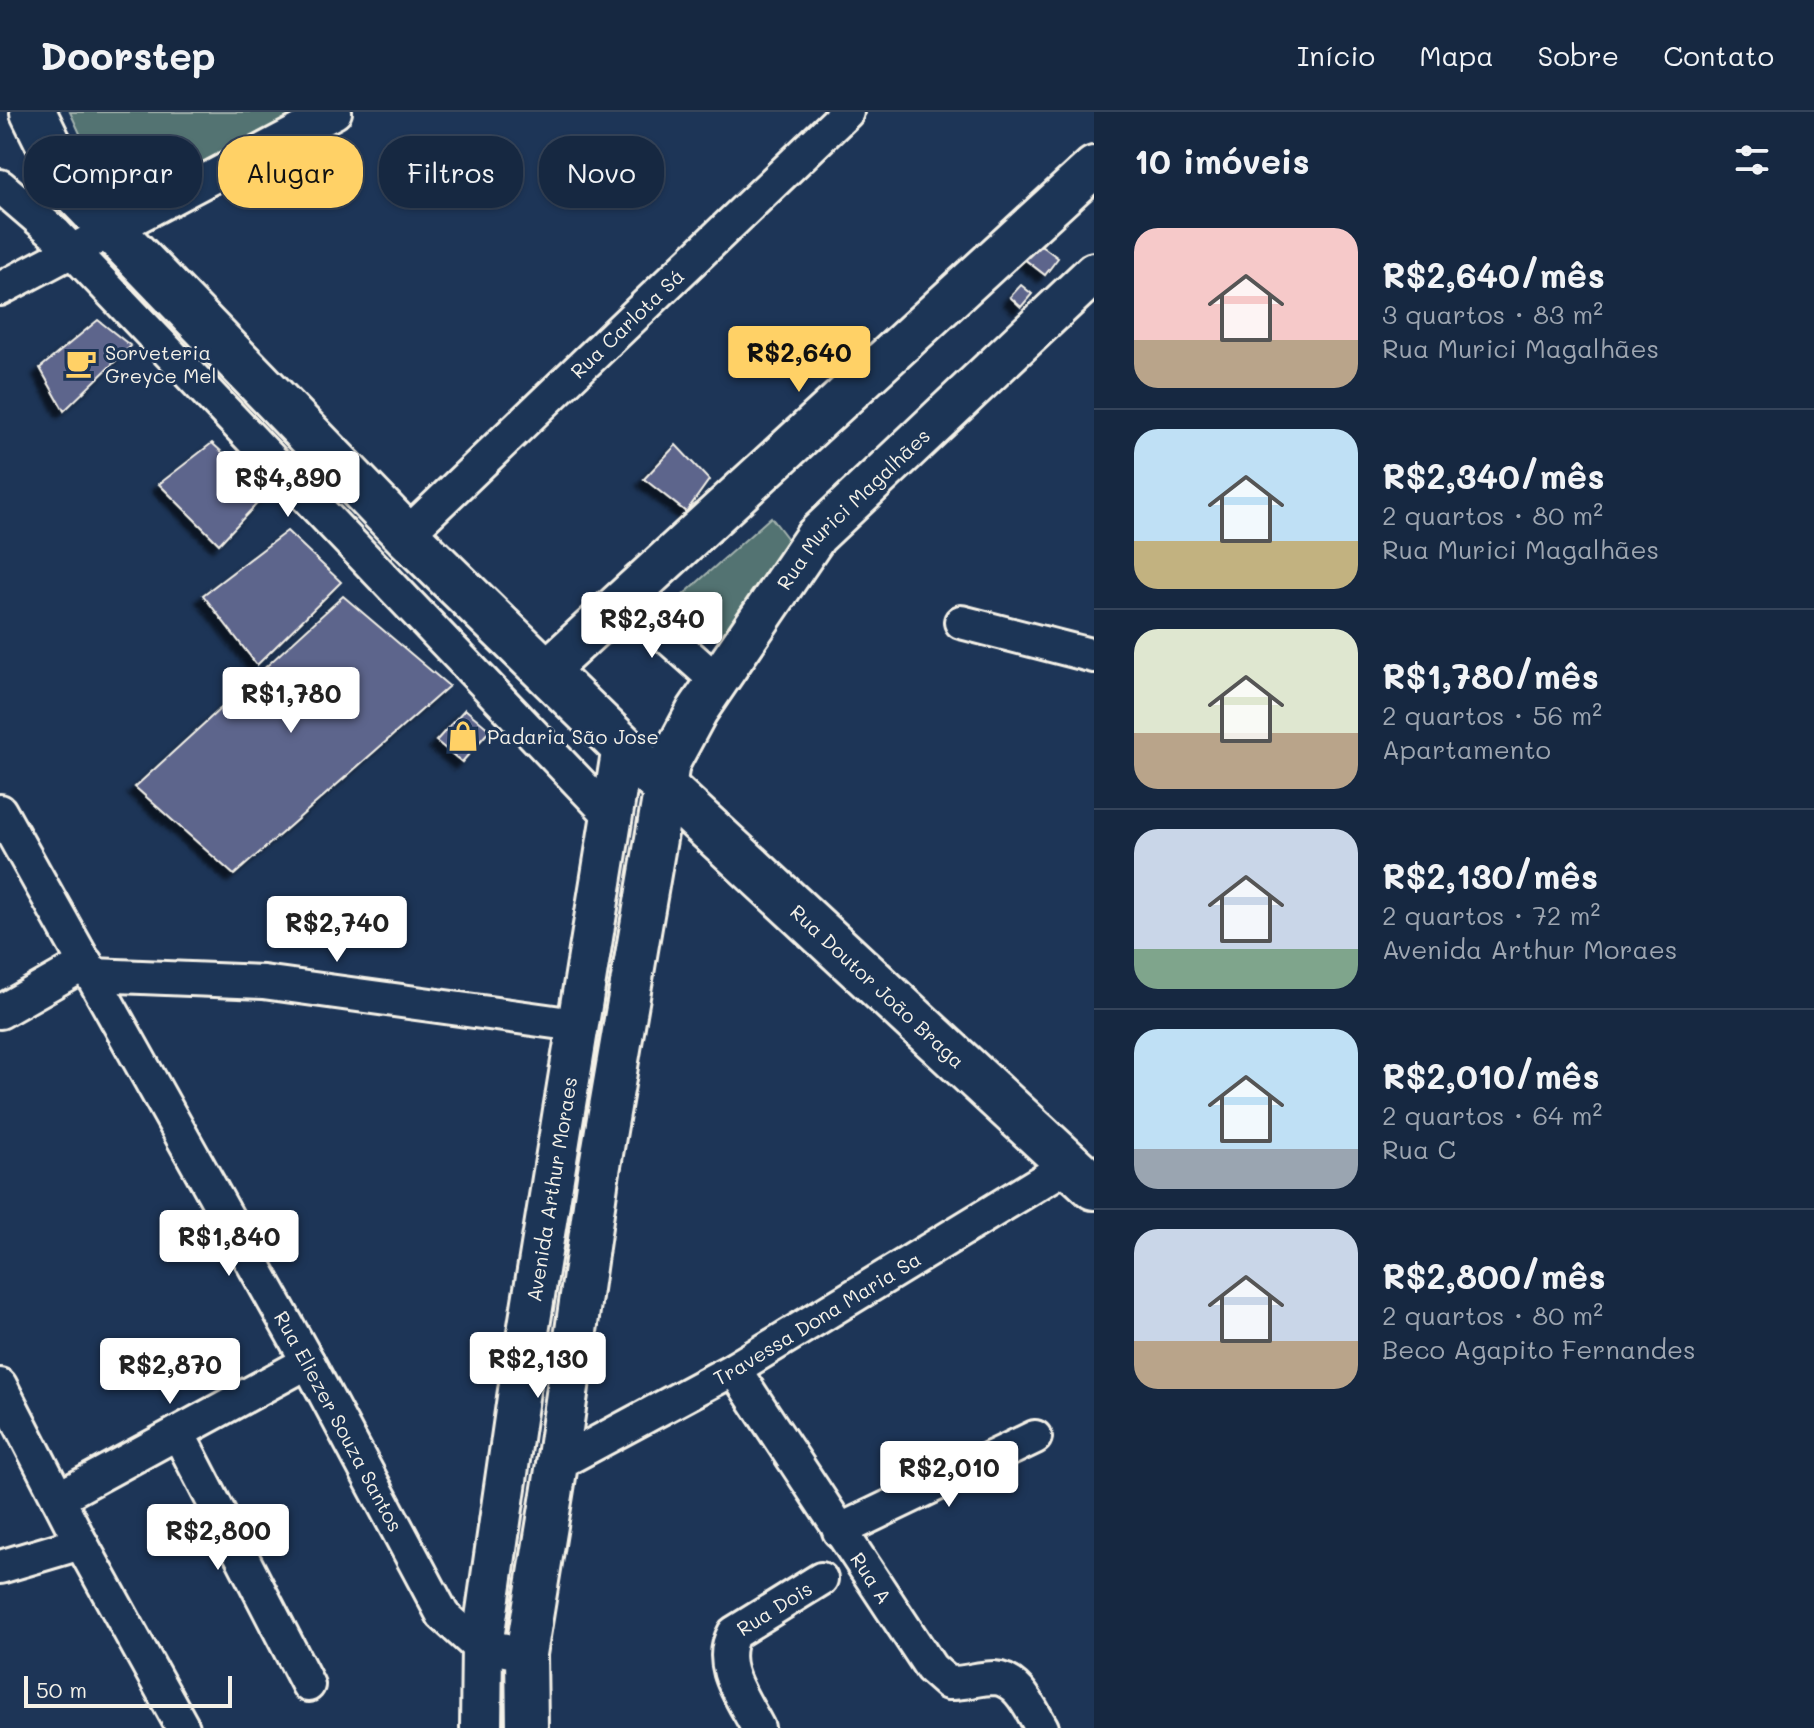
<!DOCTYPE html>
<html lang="pt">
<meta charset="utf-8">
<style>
:root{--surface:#162841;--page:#23344c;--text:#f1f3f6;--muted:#9ea6b1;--line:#35445a;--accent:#ffd166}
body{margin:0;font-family:Mali,sans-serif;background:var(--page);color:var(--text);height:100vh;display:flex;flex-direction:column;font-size:30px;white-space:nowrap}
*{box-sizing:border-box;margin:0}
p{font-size:26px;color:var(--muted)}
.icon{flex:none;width:44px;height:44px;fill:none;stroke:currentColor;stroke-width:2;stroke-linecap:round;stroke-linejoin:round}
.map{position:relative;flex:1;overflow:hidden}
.sheet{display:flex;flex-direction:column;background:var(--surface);width:720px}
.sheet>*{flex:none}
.hud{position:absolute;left:24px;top:24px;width:760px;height:72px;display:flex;gap:16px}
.scale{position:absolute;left:24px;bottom:20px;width:208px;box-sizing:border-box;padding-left:8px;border:4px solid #f4f1e8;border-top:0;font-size:22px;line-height:28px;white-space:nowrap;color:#f4f1e8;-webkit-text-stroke:6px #1d3557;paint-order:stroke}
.price{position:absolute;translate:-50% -68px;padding:0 18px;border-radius:8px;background:#fff;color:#222;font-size:26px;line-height:52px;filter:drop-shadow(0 2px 4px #0008)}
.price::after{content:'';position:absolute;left:50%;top:48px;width:24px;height:18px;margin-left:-12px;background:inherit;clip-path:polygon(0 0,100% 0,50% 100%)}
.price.selected{background:var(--accent);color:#111}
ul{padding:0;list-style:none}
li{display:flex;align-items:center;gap:24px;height:200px;padding:0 40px}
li+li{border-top:2px solid var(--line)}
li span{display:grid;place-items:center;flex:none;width:224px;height:160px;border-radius:24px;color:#555}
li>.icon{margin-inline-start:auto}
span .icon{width:96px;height:96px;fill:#fffc;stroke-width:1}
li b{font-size:34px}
h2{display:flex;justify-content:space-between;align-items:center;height:96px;padding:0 40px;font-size:34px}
.chip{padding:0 28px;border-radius:32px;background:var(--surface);box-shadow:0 2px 6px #0004,0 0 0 2px var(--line);font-size:28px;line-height:72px}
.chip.selected{background:var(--accent);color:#111}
header{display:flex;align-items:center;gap:48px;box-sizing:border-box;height:112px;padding:0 40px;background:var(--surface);border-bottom:2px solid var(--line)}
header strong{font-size:38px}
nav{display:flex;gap:44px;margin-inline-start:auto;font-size:28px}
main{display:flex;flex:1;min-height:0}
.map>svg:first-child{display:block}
</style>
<header>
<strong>Doorstep</strong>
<nav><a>Início</a><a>Mapa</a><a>Sobre</a><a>Contato</a></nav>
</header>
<main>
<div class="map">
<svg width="1094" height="1616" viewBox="0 0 1094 1616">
<defs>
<filter id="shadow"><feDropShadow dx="-7" dy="7" stdDeviation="2" flood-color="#0009"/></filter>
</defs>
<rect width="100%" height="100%" fill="#1d3557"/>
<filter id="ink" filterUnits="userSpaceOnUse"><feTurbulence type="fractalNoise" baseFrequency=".0125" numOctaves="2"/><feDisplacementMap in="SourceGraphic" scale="16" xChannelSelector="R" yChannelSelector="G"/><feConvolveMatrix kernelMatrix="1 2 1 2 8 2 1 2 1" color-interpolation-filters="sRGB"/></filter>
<g filter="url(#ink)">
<!-- green -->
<path fill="#527372" stroke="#a3b2ad" stroke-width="2" d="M70,0H300L133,87L109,84Z
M771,405L794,435L725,527L674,491Z"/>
<!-- building -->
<path fill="#5d658c" stroke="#f4f1e8" stroke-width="2" filter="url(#shadow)" d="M1037,130L1058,146L1045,163L1023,146Z
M1021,173L1032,182L1021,195L1010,185Z
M98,208L131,234L64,299L40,256Z
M212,331L267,381L219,432L159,372Z
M676,333L709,368L686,400L644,367Z
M287,419L341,470L257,553L203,483Z
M343,484L449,574L234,763L135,675Z
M465,597L490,618L462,650L436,629Z"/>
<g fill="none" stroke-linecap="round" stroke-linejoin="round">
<defs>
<g id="minor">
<path d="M0,74L56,122L610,703"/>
<path d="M0,177L335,0"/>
<path id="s1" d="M406,423L847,0"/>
<path d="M624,486L717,569"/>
<path d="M961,510L1094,544"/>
<path id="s2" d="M0,699L308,1250L443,1503L475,1532L526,1542"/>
<path d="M93,863L263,870L576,913"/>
<path d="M0,900L86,851"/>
<path id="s3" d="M734,1257L931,1556L948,1571C964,1572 978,1566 994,1566C1019,1567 1031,1598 1042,1616"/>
<path d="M0,1273L81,1431L183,1616"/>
<path d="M178,1321L308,1573"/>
<path id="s4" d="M557,1352L734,1257L1070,1052"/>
<path d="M58,1386L308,1250"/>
<path d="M839,1419L1035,1325"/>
<path d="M0,1455L81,1431"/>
<path id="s5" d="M758,1616C743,1586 716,1553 734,1521L821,1467"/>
</g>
<g id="tertiary">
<path d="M547,558L1094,55"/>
<path id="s6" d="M481,1616L482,1534L523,1251L623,635"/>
<path id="s7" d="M527,1616L526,1542L557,1352L598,1065L669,651L697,599L816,424L1094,161"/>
</g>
<g id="primary">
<path id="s8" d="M33,0L70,75L406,423L663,674L1094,1075"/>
</g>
</defs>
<!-- minor casing -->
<use href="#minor" stroke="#f4f1e8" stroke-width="38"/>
<!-- tertiary casing -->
<use href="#tertiary" stroke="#f4f1e8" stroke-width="46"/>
<!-- primary casing -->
<use href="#primary" stroke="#f4f1e8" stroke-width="50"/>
<!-- minor -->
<use href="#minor" stroke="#1d3557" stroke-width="32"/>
<!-- tertiary -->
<use href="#tertiary" stroke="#1d3557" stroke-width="40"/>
<!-- primary -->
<use href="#primary" stroke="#1d3557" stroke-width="44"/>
</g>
</g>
<!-- icons -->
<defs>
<symbol id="cafe-bare" viewBox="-9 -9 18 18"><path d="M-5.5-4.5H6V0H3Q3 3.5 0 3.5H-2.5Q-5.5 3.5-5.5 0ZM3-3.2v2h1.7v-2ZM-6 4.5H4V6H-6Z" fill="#ffd166" stroke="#1d3557" stroke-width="2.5" paint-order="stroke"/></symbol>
<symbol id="shop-bare" viewBox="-9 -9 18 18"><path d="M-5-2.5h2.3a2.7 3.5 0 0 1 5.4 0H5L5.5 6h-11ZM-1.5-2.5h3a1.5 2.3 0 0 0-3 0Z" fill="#ffd166" stroke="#1d3557" stroke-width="2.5" paint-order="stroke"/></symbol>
</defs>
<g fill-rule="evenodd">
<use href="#cafe-bare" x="59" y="229" width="44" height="44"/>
<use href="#shop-bare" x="441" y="602" width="44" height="44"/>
</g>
<g text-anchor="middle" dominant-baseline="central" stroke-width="6" stroke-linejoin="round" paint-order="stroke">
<!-- street labels -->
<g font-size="20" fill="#f4f1e8" stroke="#1d3557">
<text stroke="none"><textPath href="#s1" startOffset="306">Rua Carlota Sá</textPath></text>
<text stroke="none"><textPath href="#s7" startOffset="1292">Rua Murici Magalhães</textPath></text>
<text stroke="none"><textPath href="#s8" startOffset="1220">Rua Doutor João Braga</textPath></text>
<text stroke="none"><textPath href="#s6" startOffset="544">Avenida Arthur Moraes</textPath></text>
<text stroke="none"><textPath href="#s4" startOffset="298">Travessa Dona Maria Sa</textPath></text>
<text stroke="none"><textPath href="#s2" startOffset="698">Rua Eliezer Souza Santos</textPath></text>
<text stroke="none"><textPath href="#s3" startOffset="250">Rua A</textPath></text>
<text stroke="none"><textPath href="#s5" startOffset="150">Rua Dois</textPath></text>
</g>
<!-- poi labels -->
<g font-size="20" fill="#f4f1e8" stroke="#1d3557" text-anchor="start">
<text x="105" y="240">Sorveteria<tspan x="105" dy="23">Greyce Mel</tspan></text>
<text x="487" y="624">Padaria São Jose</text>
</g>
</g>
</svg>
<div class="scale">50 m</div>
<b class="price selected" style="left:799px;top:282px">R$2,640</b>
<b class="price" style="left:288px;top:407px">R$4,890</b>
<b class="price" style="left:652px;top:548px">R$2,340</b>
<b class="price" style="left:291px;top:623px">R$1,780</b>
<b class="price" style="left:337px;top:852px">R$2,740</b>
<b class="price" style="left:229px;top:1166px">R$1,840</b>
<b class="price" style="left:538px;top:1288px">R$2,130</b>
<b class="price" style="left:170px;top:1294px">R$2,870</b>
<b class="price" style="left:949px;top:1397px">R$2,010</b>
<b class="price" style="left:218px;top:1460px">R$2,800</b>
<div class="hud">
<a class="chip">Comprar</a>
<a class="chip selected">Alugar</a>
<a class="chip">Filtros</a>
<a class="chip">Novo</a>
</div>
</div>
<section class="sheet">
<h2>10 imóveis<svg class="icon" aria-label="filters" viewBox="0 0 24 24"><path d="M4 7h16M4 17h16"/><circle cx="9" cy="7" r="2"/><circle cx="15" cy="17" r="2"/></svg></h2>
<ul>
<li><span style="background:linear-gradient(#f6c9c9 70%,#b9a48a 0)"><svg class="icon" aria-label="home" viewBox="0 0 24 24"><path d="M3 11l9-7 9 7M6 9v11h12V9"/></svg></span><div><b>R$2,640/mês</b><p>3 quartos · 83 m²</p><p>Rua Murici Magalhães</p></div></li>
<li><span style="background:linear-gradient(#bfe0f5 70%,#c2b280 0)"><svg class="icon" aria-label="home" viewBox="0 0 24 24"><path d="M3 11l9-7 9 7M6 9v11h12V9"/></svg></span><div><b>R$2,340/mês</b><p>2 quartos · 80 m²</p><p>Rua Murici Magalhães</p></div></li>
<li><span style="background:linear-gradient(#dfe7d0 65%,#b9a48a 0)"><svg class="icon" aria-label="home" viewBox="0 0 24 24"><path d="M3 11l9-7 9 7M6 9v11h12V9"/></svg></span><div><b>R$1,780/mês</b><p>2 quartos · 56 m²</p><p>Apartamento</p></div></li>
<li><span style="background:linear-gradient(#c9d6e8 75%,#7fa58c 0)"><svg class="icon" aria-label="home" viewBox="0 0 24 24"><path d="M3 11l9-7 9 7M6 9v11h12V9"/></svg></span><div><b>R$2,130/mês</b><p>2 quartos · 72 m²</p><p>Avenida Arthur Moraes</p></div></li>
<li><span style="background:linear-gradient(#bfe0f5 75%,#9aa5b1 0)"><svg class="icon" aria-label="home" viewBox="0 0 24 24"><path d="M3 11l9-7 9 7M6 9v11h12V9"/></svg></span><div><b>R$2,010/mês</b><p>2 quartos · 64 m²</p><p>Rua C</p></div></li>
<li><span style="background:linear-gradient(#c9d6e8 70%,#b9a48a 0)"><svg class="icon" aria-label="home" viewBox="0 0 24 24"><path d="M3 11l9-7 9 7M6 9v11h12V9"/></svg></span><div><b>R$2,800/mês</b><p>2 quartos · 80 m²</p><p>Beco Agapito Fernandes</p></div></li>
</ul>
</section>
</main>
